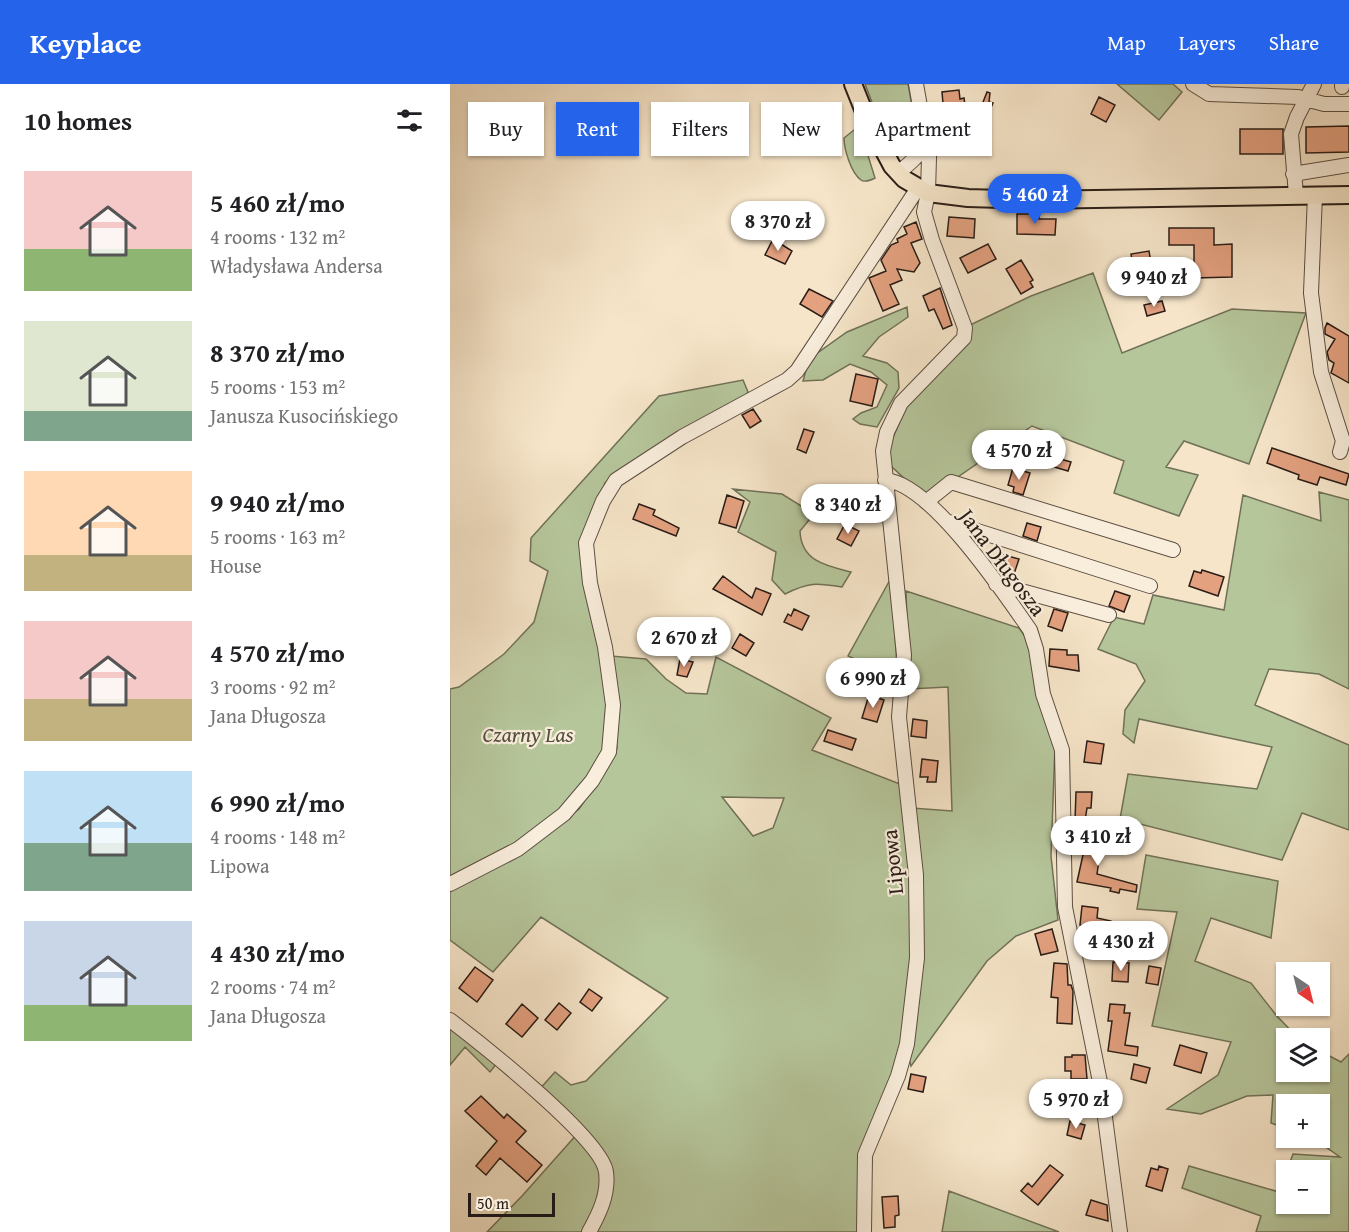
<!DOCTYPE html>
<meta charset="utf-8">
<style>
:root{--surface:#fff;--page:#f6f6f6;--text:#202124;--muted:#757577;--accent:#2563eb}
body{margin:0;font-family:"Gentium Book Plus",serif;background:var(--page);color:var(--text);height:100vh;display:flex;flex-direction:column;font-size:22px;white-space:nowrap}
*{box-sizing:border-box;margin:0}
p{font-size:20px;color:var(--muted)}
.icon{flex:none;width:33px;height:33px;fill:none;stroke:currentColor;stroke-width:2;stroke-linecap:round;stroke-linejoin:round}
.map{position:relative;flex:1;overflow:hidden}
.sheet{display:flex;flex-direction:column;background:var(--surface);width:450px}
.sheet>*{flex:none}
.banner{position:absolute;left:18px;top:18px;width:570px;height:54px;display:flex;gap:12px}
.needle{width:39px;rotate:145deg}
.fabs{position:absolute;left:826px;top:878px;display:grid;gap:12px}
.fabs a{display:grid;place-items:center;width:54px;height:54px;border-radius:0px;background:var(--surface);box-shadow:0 2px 4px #0004;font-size:30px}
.scale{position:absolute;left:18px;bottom:15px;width:87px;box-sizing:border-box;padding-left:6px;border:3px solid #291c16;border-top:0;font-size:16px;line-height:21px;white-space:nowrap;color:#291c16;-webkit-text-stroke:4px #f9eedc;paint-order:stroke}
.price{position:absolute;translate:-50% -51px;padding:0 14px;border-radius:21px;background:#fff;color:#222;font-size:20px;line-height:39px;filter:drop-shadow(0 2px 3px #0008)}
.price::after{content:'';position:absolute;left:50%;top:36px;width:18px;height:14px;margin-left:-9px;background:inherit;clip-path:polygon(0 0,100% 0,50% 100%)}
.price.active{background:var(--accent);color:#fff}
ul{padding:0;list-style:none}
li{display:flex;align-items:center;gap:18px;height:150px;padding:0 24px}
li span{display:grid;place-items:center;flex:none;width:168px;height:120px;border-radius:0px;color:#555}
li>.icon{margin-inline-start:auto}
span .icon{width:72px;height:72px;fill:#fffc;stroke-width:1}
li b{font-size:26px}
h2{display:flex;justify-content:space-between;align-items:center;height:72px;padding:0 24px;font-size:26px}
.pill{padding:0 21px;border-radius:0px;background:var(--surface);box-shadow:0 2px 4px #0004;font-size:21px;line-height:54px}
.pill.active{background:var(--accent);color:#fff}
header{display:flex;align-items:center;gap:36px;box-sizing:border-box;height:84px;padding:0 30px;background:var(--accent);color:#fff}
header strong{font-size:28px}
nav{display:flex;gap:33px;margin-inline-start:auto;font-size:21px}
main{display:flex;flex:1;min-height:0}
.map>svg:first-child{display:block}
</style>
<header>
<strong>Keyplace</strong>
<nav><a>Map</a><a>Layers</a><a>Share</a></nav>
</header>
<main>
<section class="sheet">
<h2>10 homes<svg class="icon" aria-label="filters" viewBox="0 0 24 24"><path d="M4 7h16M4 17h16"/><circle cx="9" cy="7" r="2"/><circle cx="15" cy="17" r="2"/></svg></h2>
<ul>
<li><span style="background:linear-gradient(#f6c9c9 65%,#8fb573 0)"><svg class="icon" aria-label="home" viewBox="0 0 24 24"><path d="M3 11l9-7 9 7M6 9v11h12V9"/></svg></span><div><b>5 460 zł/mo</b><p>4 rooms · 132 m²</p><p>Władysława Andersa</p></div></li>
<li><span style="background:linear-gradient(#dfe7d0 75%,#7fa58c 0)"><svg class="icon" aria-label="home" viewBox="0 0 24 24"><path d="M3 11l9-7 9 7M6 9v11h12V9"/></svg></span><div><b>8 370 zł/mo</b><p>5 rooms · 153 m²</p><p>Janusza Kusocińskiego</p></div></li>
<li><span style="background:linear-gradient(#ffd9b3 70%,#c2b280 0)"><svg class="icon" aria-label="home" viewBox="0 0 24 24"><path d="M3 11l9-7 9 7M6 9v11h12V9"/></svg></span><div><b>9 940 zł/mo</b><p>5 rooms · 163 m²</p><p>House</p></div></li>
<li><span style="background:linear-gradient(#f6c9c9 65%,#c2b280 0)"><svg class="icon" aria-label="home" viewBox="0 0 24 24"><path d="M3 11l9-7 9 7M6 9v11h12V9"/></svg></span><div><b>4 570 zł/mo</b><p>3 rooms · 92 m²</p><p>Jana Długosza</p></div></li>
<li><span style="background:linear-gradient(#bfe0f5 60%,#7fa58c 0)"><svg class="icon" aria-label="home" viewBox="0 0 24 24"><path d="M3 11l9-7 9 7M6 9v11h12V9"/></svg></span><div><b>6 990 zł/mo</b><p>4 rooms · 148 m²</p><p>Lipowa</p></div></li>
<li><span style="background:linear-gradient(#c9d6e8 70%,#8fb573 0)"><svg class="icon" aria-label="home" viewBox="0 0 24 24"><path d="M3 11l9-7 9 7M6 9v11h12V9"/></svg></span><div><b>4 430 zł/mo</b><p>2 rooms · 74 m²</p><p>Jana Długosza</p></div></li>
</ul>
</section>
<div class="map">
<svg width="899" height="1148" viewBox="0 0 899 1148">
<rect width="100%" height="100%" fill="#f6e5c9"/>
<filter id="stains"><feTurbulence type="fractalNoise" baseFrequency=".00333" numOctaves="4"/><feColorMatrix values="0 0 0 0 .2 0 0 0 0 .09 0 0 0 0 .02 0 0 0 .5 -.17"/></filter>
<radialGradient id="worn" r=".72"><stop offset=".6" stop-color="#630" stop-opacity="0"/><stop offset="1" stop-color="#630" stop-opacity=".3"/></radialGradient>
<!-- green -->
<path fill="#b6c69b" stroke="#707158" stroke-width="1.5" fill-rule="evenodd" d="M415,0H458L468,54L465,64L449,68L436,55Z
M667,0H723L732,8L709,36Z
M404,46L411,49L425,94C421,96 415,99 411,96C401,89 394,65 394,54Z
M643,189L672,269L782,225L856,229L799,380L734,357L716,383L748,391L729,432L664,409L674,377L582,342L483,410L470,409L441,382L437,367L460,315L518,260L520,241L581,212Z
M457,223L458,233L429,253L413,272L437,279L448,288L449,304L427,343L410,340L403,335L411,329L427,323L437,301L421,288L400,280L373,296L353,297L359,275L397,248Z
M293,296L298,308L293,316L185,378L155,399L135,459L162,621L158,668L142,697L68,765L0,800V605L9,603L54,570L84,538L98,487L80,477L81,454L209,312Z
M283,405L332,410L364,430L350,447C351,477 376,482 401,488L392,503C366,499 359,498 335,510L322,496L326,468L288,448L300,418Z
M869,408L899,416V605L869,590L819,585L805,621L899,661V746L852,729L832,776L670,735L678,690L807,705L822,663L689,635L684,659L673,650L675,626L695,597L686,580L648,565L664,533L694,540L703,511L774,526L793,411L871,437Z
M441,494L448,595L398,572Z
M456,507L569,544L579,558L605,662L601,772L608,836L566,852L537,877L461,982L459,975L467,936V916L417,1072L420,1148H37L72,1112L128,1049L87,1008L105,988L121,1001L136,997L218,914L91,833L43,888L0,856V807L65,773L129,725L158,682L167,664L161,572L196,575L216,595L236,609L257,610L266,573L381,634L362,666L450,700L462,823V724L502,727L498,603L459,605ZM272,713L334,714L323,744L303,752Z
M696,771L828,797L821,854L761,834L745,877L801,899L826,931L848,954H837V987H870V967L891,978L899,970V1148H806L811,1132L732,1104L739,1082L829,1108L843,1070L890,1073L867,1057L857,1053H870V1020H837V1045L821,1039L823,1011L797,1012L751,1030L717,1025L768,991L781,958L702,942L727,828L687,825ZM837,1086H870V1119H837Z
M0,943L48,978L40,988L15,963L0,981Z
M499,1107L609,1148H492Z"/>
<!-- building -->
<path fill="#e4a180" stroke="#291c16" stroke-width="1.5" d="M509,6L510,15L514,14L516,28L494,31L492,8Z
M537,8L540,9L539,18L543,19L539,28H537L536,37L526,36Z
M649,13L665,21L656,38L641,30Z
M899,42V68L856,69V43Z
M790,45H833V70H790Z
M567,130H589V135H606L605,151L567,150Z
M499,133L525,135L524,154L497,152Z
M466,138L472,155L461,159L470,179L464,188L447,185L452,196L440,201L449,220L433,227L419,194L436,187L431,176L441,161L448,158L447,155L457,150L454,143Z
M719,144H764V161L782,160V193L744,194V161H719Z
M323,155L342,167L335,180L315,171Z
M538,160L546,175L518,189L510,174Z
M699,167L703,191L685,194L681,170Z
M571,176L583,196L580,198L583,203L571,210L556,185Z
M490,204L502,241L493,245L484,225L479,227L473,212Z
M359,205L383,217L372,233L350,220Z
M712,217L715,227L697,232L694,221Z
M877,239L899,252V299L881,289L884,279L879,276L877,268L885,255L875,250V244Z
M406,290L428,295L422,322L400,317Z
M303,325L311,337L300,344L292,331Z
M354,345L364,348L356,369L347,365Z
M590,357L607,362L605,368L608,369L607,374L621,378L618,387L601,382L602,376L586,371Z
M822,364L899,390L896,401L870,393L867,401L848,395L849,391L817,379Z
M563,384L580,389L573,411L563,408L564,403L558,401Z
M277,411L294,417L286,444L269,439Z
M189,420L205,426L203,431L229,444L226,452L183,435Z
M577,439L591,443L587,457L573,452Z
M395,440L409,447L401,462L387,455Z
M554,471L569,475L563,493L549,487Z
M752,486L774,493L768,512L739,502L744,487L751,489Z
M273,492L302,514L306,504L321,510L312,531L263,505Z
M665,507L680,512L674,528L659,522Z
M344,525L359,532L352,546L334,538L338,530L341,532Z
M604,525L618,529L612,547L598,542Z
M290,550L304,559L296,572L282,564Z
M600,565L617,566V571H628L629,587L599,582Z
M230,575L243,578L237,593L227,591Z
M419,611L434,616L427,638L412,634Z
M463,635L477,637L476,654L461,652Z
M378,646L406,655L402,666L374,657Z
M637,657L654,660L651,680L634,678Z
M472,675L488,677L486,698H477L478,693H470Z
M626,708H642L641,724H637L635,737H625Z
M638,748L653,750L647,790L687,801L686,808L670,805L669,809L660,807L661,804L627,798Z
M632,822L648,824L647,834L661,837L660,851L644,850L645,842L630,841Z
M602,845L608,867L591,871L585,850Z
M663,878L679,879L678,898L662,897Z
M604,879L617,880L618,901H621L623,907L622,940L607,939L608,914L601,913Z
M699,882L711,884L708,901L696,899Z
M25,883L43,896L27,918L9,904Z
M139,905L152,914L142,927L130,918Z
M109,919L121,929L107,946L95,936Z
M72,920L88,934L72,953L56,940Z
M660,920L675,921L674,929H680L675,961L688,963L687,972L658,967L662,937H658Z
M730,961L757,969L751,989L724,981Z
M622,971H635L637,995H621V987H615V973H622Z
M684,980L700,984L696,999L681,995Z
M461,990L476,993L473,1008L458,1005Z
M31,1012L54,1034L57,1030L76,1047L66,1058L92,1081L77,1098L50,1074L36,1091L26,1082L47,1057L15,1027Z
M620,1037L635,1041L631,1055L617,1051Z
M600,1081L613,1091L588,1121L571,1107L578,1099L582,1103Z
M709,1082L718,1085L712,1107L696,1102L701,1084L708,1086Z
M448,1112L449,1131L445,1132V1143L434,1144L432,1113Z
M641,1116L657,1121L658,1137L636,1131Z"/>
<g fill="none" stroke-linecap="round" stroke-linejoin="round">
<defs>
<path id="minor" d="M743,0L759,10L848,13L874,20H899
M892,3V0
M448,89C460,79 471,71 476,56
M843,90L899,81
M846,111L841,50L847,33L864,0
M865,111L861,209L871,288L893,357L890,368
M435,396C481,399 554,509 580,546L586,565L593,610L612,666L615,823L651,1003L670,1148
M476,418L501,398L723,466
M499,438L700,502
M546,500L659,531
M0,800L68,765L114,730L142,697L159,668L163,621L155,563L140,499L136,459L153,417L166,396L232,353L337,296L347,287L468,104
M0,936C30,959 152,1055 156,1088C159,1110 149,1130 139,1148
M414,1148L415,1071L448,992L457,960L467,874L466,791L449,633L454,571L433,367L437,348L451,319L514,254L515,244L482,156L474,128L478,109L479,73L466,0"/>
<path id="major" d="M403,0L417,35L442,82L454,95L478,109L518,114L581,116L899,111"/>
</defs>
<!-- minor casing -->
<use href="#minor" stroke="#5c4e43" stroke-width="16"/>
<!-- major casing -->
<use href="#major" stroke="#291c16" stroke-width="20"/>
<!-- minor -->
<use href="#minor" stroke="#f9eedc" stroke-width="14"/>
<!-- major -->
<use href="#major" stroke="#f6e5c9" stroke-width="16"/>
</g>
<g text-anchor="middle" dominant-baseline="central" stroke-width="4.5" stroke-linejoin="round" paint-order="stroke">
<!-- street labels -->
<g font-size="22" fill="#291c16" stroke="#f9eedc">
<text transform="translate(553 478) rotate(53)">Jana Długosza</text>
<text transform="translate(442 778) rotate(-96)">Lipowa</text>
</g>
<!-- park labels -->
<g font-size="22" font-style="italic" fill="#534f3e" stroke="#f9eedc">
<text x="78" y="650">Czarny Las</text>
</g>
</g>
<rect width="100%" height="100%" filter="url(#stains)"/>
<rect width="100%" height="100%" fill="url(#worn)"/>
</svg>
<div class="fabs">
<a><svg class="needle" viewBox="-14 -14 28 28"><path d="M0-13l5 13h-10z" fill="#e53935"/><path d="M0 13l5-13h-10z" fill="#757577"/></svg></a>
<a><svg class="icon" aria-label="layers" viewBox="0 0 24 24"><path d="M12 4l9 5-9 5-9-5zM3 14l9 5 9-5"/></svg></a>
<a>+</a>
<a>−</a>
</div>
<div class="scale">50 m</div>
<b class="price active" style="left:585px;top:141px">5 460 zł</b>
<b class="price" style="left:328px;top:168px">8 370 zł</b>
<b class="price" style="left:704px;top:224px">9 940 zł</b>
<b class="price" style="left:569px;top:397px">4 570 zł</b>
<b class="price" style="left:398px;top:451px">8 340 zł</b>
<b class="price" style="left:234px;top:584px">2 670 zł</b>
<b class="price" style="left:423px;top:625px">6 990 zł</b>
<b class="price" style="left:648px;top:783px">3 410 zł</b>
<b class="price" style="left:671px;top:888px">4 430 zł</b>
<b class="price" style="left:626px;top:1046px">5 970 zł</b>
<div class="banner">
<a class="pill">Buy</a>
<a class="pill active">Rent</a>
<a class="pill">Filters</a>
<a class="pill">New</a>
<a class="pill">Apartment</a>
</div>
</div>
</main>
